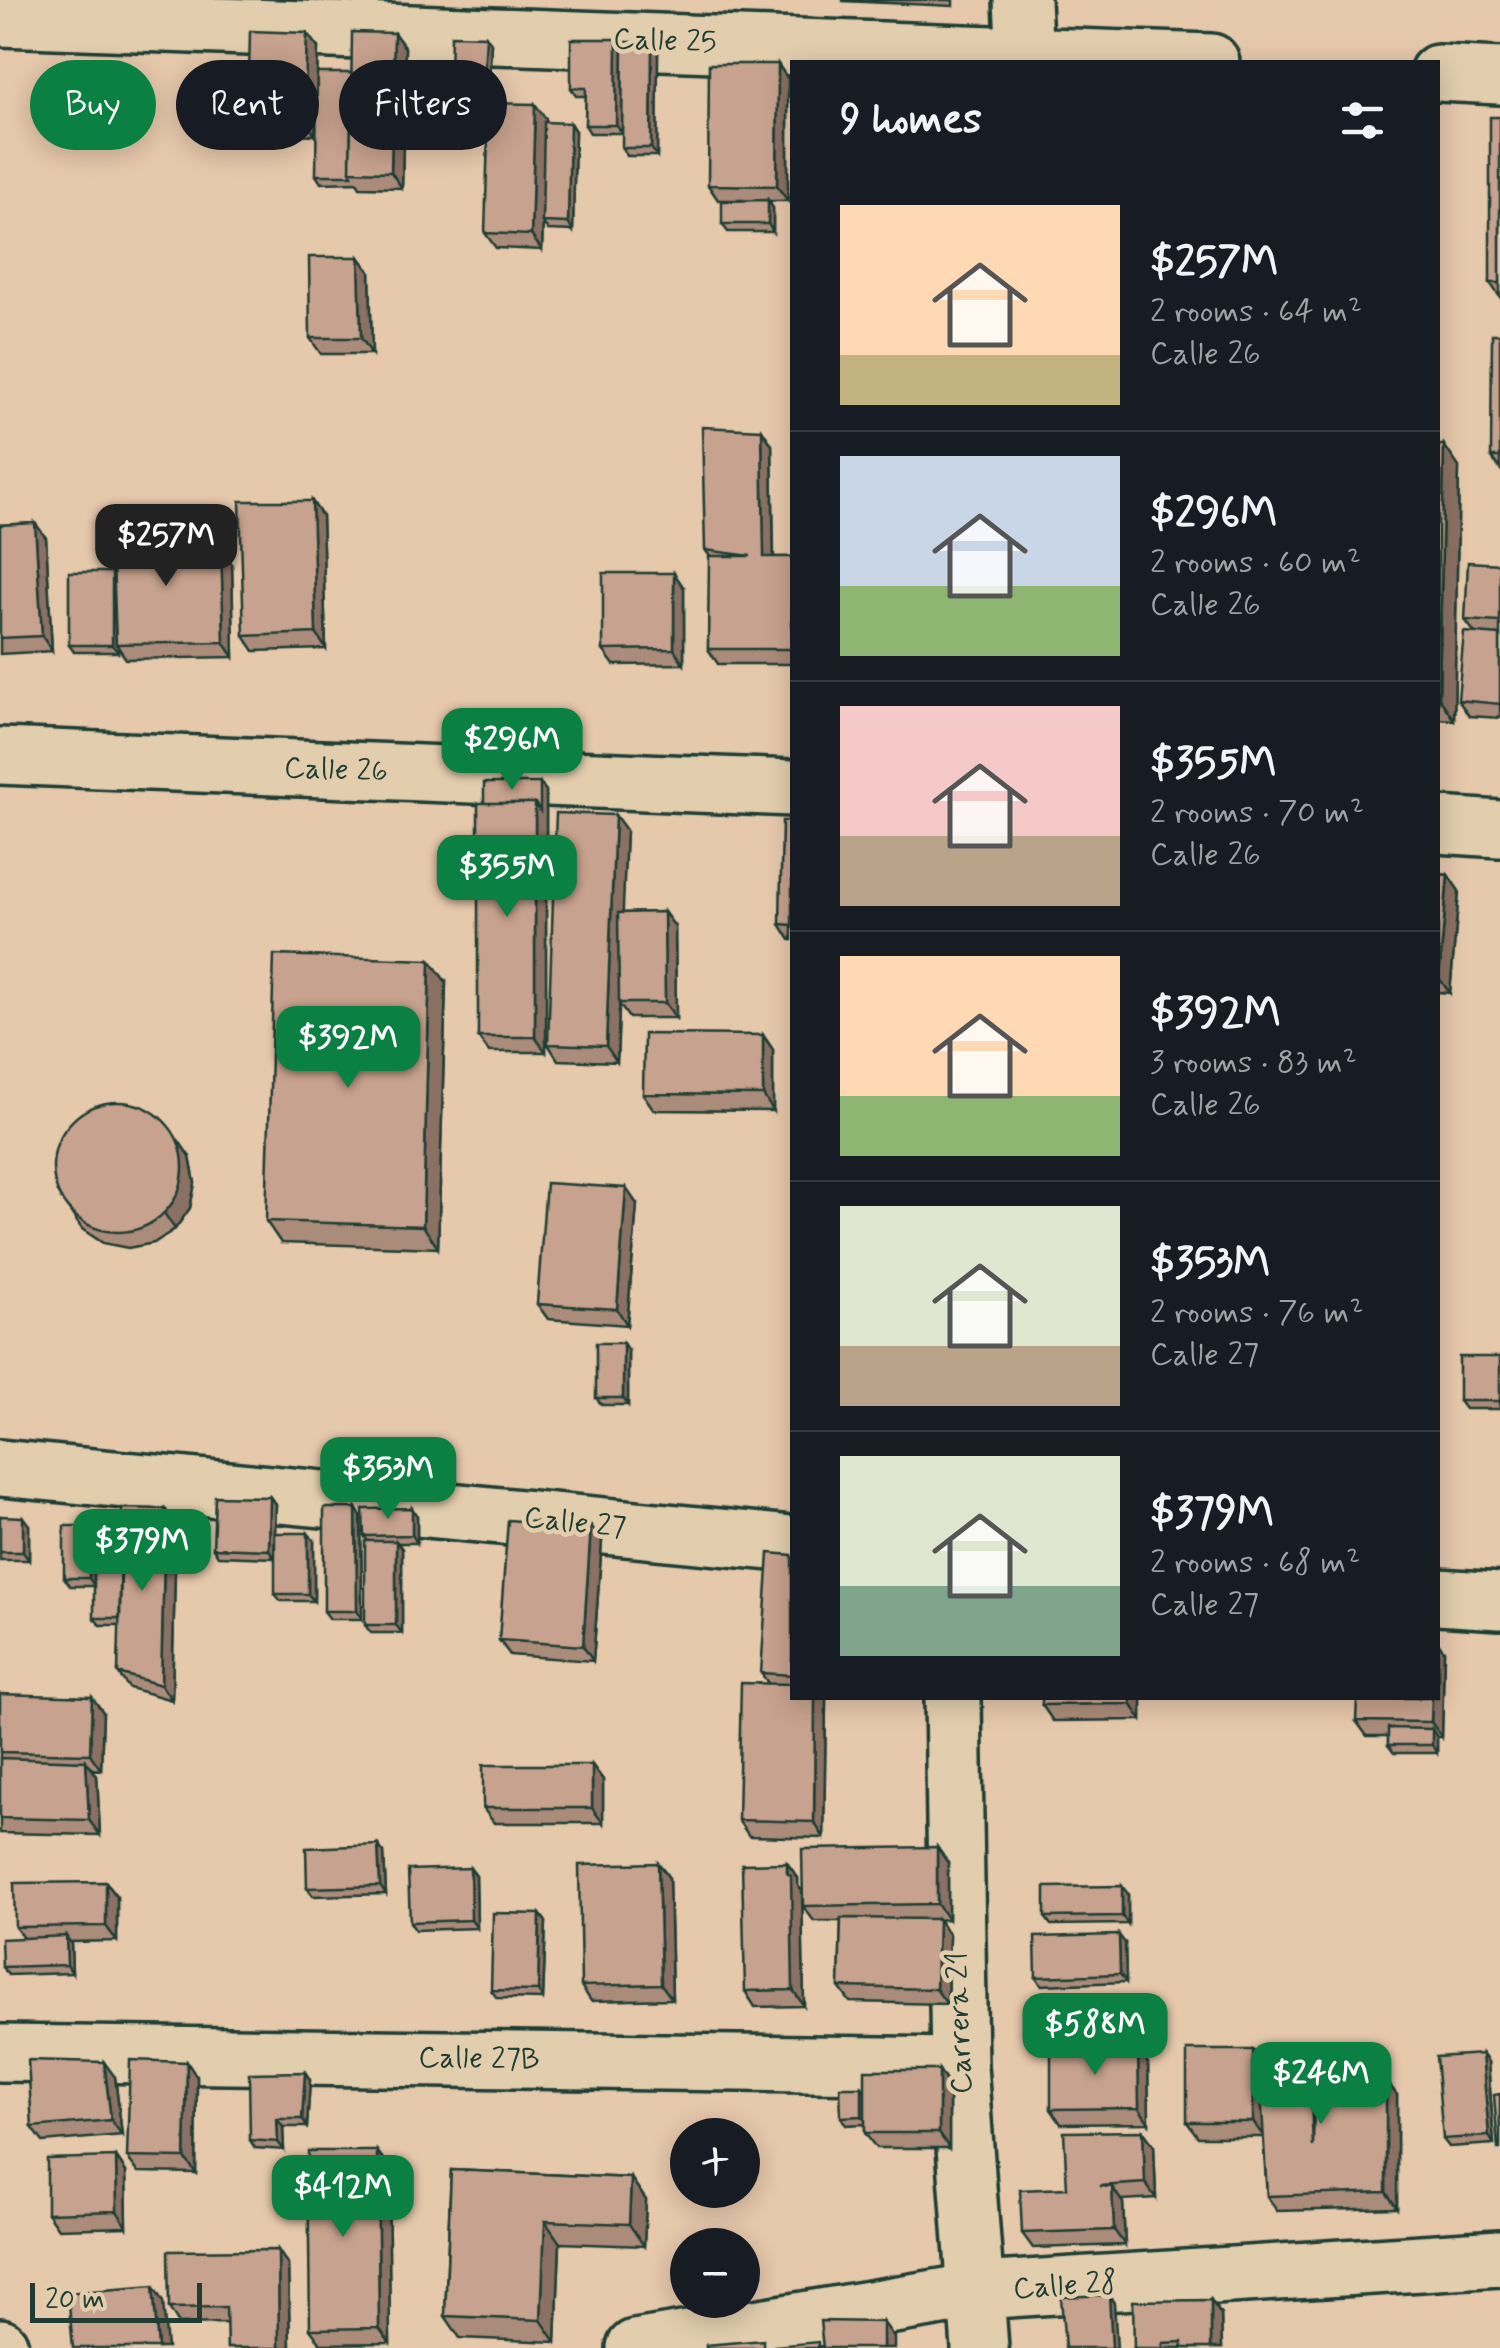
<!DOCTYPE html>
<meta charset="utf-8">
<style>
:root{--surface:#171b24;--page:#242831;--text:#f1f3f6;--muted:#9ea1a6;--line:#363941;--accent:#0b8043}
body{margin:0;font-family:Mynerve,sans-serif;background:var(--page);color:var(--text);height:100vh;display:flex;flex-direction:column;font-size:38px;white-space:nowrap}
*{box-sizing:border-box;margin:0}
p{font-size:32px;color:var(--muted)}
.icon{flex:none;width:55px;height:55px;fill:none;stroke:currentColor;stroke-width:2;stroke-linecap:round;stroke-linejoin:round}
.map{position:relative;flex:1;overflow:hidden}
.panel{position:absolute;left:790px;top:60px;width:650px;height:1640px;display:flex;flex-direction:column;background:var(--surface);border-radius:0px;box-shadow:0 5px 25px #0003}
.panel>*{flex:none}
.hud{position:absolute;left:30px;top:60px;width:610px;height:90px;display:flex;gap:20px}
.buttons{position:absolute;left:670px;top:2118px;display:grid;gap:20px}
.buttons a{display:grid;place-items:center;width:90px;height:90px;border-radius:50%;background:var(--surface);box-shadow:0 5px 25px #0003;font-size:50px}
.scale{position:absolute;left:30px;bottom:25px;width:172px;box-sizing:border-box;padding-left:10px;border:5px solid #1f3d34;border-top:0;font-size:28px;line-height:35px;white-space:nowrap;color:#1f3d34;-webkit-text-stroke:8px #e2cead;paint-order:stroke}
.price{position:absolute;translate:-50% -85px;padding:0 22px;border-radius:20px;background:var(--accent);color:#fff;font-size:32px;line-height:65px;filter:drop-shadow(0 2px 5px #0008)}
.price::after{content:'';position:absolute;left:50%;top:60px;width:30px;height:22px;margin-left:-15px;background:inherit;clip-path:polygon(0 0,100% 0,50% 100%)}
.price.on{background:#222;color:#fff}
ul{padding:0;list-style:none}
li{display:flex;align-items:center;gap:30px;height:250px;padding:0 50px}
li+li{border-top:2px solid var(--line)}
li span{display:grid;place-items:center;flex:none;width:280px;height:200px;border-radius:0px;color:#555}
li>.icon{margin-inline-start:auto}
span .icon{width:120px;height:120px;fill:#fffc;stroke-width:1}
li b{font-size:42px}
h2{display:flex;justify-content:space-between;align-items:center;height:120px;padding:0 50px;font-size:42px}
.pill{padding:0 35px;border-radius:45px;background:var(--surface);box-shadow:0 5px 25px #0003;font-size:35px;line-height:90px}
.pill.on{background:var(--accent);color:#fff}
.map>svg:first-child{display:block}
</style>
<div class="map">
<svg width="1500" height="2348" viewBox="0 0 1500 2348">
<rect width="100%" height="100%" fill="#e6c8ab"/>
<filter id="ink" filterUnits="userSpaceOnUse"><feTurbulence type="fractalNoise" baseFrequency=".01" numOctaves="2"/><feDisplacementMap in="SourceGraphic" scale="20" xChannelSelector="R" yChannelSelector="G"/><feConvolveMatrix kernelMatrix="1 2 1 2 8 2 1 2 1" color-interpolation-filters="sRGB"/></filter>
<g filter="url(#ink)">
<g fill="none" stroke-linecap="round" stroke-linejoin="round">
<defs>
<path id="minor" d="M1022,0L1025,62
M0,18L1211,62
M1438,73L1500,76
M0,756L792,788
M1438,825L1500,829
M0,1468L792,1544
M1438,1597L1500,1601
M953,1698L959,2066L980,2348
M0,2053L959,2066
M0,2347V2348
M635,2348L978,2291L1500,2258"/>
</defs>
<!-- minor casing -->
<use href="#minor" stroke="#1f3d34" stroke-width="62"/>
<!-- minor -->
<use href="#minor" stroke="#e2cead" stroke-width="55"/>
</g>
<!-- wall -->
<path fill="#ab8b7a" stroke="#1f3d34" stroke-width="2.5" d="M843,0H953V6L843,1Z
M394,33L405,48L402,188L360,187L357,182L321,183L316,175L352,73Z
M486,36L491,43L487,121L454,120L449,112Z
M617,39L623,47L622,133H590L585,125L586,96H576L571,88Z
M652,42L658,50L657,156H627L622,148Z
M318,48L315,135L259,133L248,117Z
M788,79V201H768L773,208V232H728L722,224L742,200H718L708,185Z
M1500,117V297L1490,283Z
M546,119V122L575,131L573,231L548,230L543,223L542,250L496,248L485,233Z
M359,257L370,272L372,354H321L310,338Z
M1500,334V469L1491,457Z
M762,430L772,445L774,557H792V664H718L708,649L710,556L705,550Z
M1438,445L1459,467L1454,720L1438,719Z
M322,516L326,649L254,651L244,636Z
M35,523L46,538L52,651L0,654V525Z
M201,544V549L232,564L234,657L126,659L118,647V652H74L69,645L112,572Z
M1500,564V718L1469,716L1458,700L1475,633L1465,620Z
M684,588V664L614,665L603,650Z
M540,783L546,791V1052H489L478,1037L484,803Z
M792,821V940H790L780,924Z
M626,830L622,913L664,912L675,927L676,1018H629L619,1004L617,1062L558,1060L548,1044Z
M1438,874L1448,875L1459,891L1450,993L1438,992Z
M446,982L438,1248L281,1243L266,1221Z
M763,1035L773,1050V1111L654,1110L643,1094Z
M190,1157L195,1183L190,1208L175,1229L154,1243L128,1248L103,1243L82,1229L57,1192Z
M637,1204L627,1325L548,1319L537,1304Z
M628,1351V1405H602L596,1398Z
M1500,1357V1409H1465L1459,1401Z
M270,1497L276,1505L274,1558L218,1556L213,1548Z
M165,1509L176,1525L172,1700L129,1688L118,1673L120,1625H100L94,1618L122,1526Z
M0,1516L29,1525V1560H0Z
M361,1516L362,1619H330L324,1611Z
M417,1516V1543H398L402,1549V1633H371L365,1625L368,1541L364,1536Z
M89,1526L94,1534V1586H70L64,1578Z
M591,1526L602,1541L593,1661L510,1655L499,1640Z
M314,1541V1601H281L275,1594Z
M792,1555V1698H825L826,1699L824,1838L749,1836L738,1820L768,1683L761,1673Z
M1444,1651L1442,1737H1437V1753H1394L1388,1745V1736H1367L1356,1721Z
M0,1694L103,1712L101,1770L92,1769L97,1776L100,1835L0,1833Z
M1142,1698V1720L1053,1721L1042,1705Z
M592,1765L603,1780V1823H494L483,1808Z
M937,1847L948,1863V1919L938,1920L949,1935L947,2004L850,2002L839,1987L841,1921H814L803,1906Z
M384,1853L386,1894L313,1896L307,1888Z
M658,1863L669,1878L672,1999L591,2001L581,1986Z
M787,1863L798,1878V1886L802,1891L804,2006L755,2007L745,1991Z
M470,1868L476,1876L477,1928L415,1930L410,1922Z
M106,1882L117,1897V1941L70,1942L71,1944L72,1973L8,1975L2,1967L23,1938L15,1927Z
M1128,1894V1924L1051,1925L1045,1917Z
M540,1914L546,1922L543,1999L497,1998L491,1990Z
M1125,1943L1126,1982L1041,1985L1036,1977Z
M1138,2046L1148,2062L1149,2123L1061,2124L1051,2109Z
M1253,2050L1259,2059L1309,2050L1315,2058L1353,2066V2080L1397,2095V2208L1277,2211L1267,2196L1263,2137H1198L1187,2122Z
M1482,2054L1488,2062L1494,2144L1449,2147L1443,2139Z
M939,2070L949,2086V2148H876L865,2133V2124L846,2125L841,2117L865,2092Z
M305,2072L310,2080L307,2127H283L284,2150L255,2148L250,2140Z
M115,2077L122,2135L43,2142L32,2127Z
M197,2077L196,2173L138,2172L127,2157Z
M1143,2131L1154,2146L1156,2198L1121,2200L1123,2203L1125,2245L1033,2248L1022,2233L1067,2188Z
M377,2151L388,2166L390,2343L321,2344L310,2329Z
M116,2157L126,2172L127,2227L58,2229L47,2213Z
M451,2170L631,2178L646,2200L644,2246L560,2243L556,2342L460,2338L445,2316Z
M288,2265L290,2348H227V2323L179,2324L169,2308Z
M1211,2300L1221,2315L1222,2348H1134Z"/>
<!-- shaded-wall -->
<path fill="#8b7163" stroke="#1f3d34" stroke-width="2.5" d="M307,33L318,48L315,135L304,119Z
M394,33L405,48L402,188L391,172Z
M486,36L491,43L487,121L482,113Z
M617,39L623,47L622,133L616,125Z
M652,42L658,50L657,156L651,148Z
M778,64L788,79V201L777,186Z
M535,104L546,119L542,250L531,235Z
M570,123L575,131L573,231L568,223Z
M768,200L773,208V232L768,224Z
M359,257L370,272L372,354L361,338Z
M762,430L772,445L774,573L764,557Z
M1444,445L1459,467L1454,720L1439,698Z
M312,501L322,516L326,649L316,633Z
M35,523L46,538L52,651L42,636Z
M190,529L201,544L202,565L191,550Z
M221,549L232,564L234,657L224,642Z
M112,572L116,644L118,647V652L112,645Z
M674,573L684,588V664L674,649Z
M540,783L546,791V1052L535,1037V803Z
M615,815L626,830L617,1062L606,1046Z
M1448,875L1459,891L1450,993L1439,978Z
M664,912L675,927L676,1018L665,1003Z
M430,960L446,982L438,1248L423,1226Z
M763,1035L773,1050V1111L763,1095Z
M179,1141L190,1157L195,1183L190,1208L175,1229L164,1213Z
M626,1188L637,1204L627,1325L617,1309Z
M623,1343L628,1351V1405L623,1398Z
M270,1497L276,1505L274,1558L269,1550Z
M356,1508L361,1516L362,1619L357,1611Z
M412,1508L417,1516V1543L412,1535Z
M165,1509L176,1525L172,1700L161,1685Z
M23,1517L29,1525V1560L23,1552Z
M89,1526L94,1534V1586L89,1578Z
M591,1526L602,1541L593,1661L583,1646Z
M308,1533L314,1541V1601L308,1594Z
M396,1541L402,1549V1633L396,1625Z
M1438,1642L1444,1651L1442,1737L1431,1722L1432,1698H1438Z
M92,1697L103,1712L101,1770L90,1754Z
M815,1698H825L826,1699L824,1838L814,1822Z
M1131,1698H1142V1720L1131,1704Z
M1432,1729L1437,1737V1753L1432,1745Z
M86,1761L97,1776L100,1835L89,1820Z
M592,1765L603,1780V1823L592,1808Z
M378,1845L384,1853L386,1894L380,1886Z
M937,1847L948,1863V1919L937,1904Z
M658,1863L669,1878L672,1999L661,1984Z
M787,1863L798,1878V1886L802,1891L804,2006L793,1990Z
M470,1868L476,1876L477,1928L471,1920Z
M106,1882L117,1897V1941L106,1926Z
M1122,1886L1128,1894V1924L1122,1916Z
M540,1914L546,1922L543,1999L538,1991Z
M938,1919L949,1935L947,2004L936,1989Z
M1119,1935L1125,1943L1126,1982L1120,1974Z
M66,1936L71,1944L72,1973L67,1965Z
M1138,2046L1148,2062L1149,2123L1139,2108Z
M1253,2050L1264,2065V2137L1253,2122Z
M1309,2050L1320,2065L1313,2147Z
M1342,2051L1353,2066V2095L1342,2080Z
M1482,2054L1488,2062L1494,2144L1489,2136Z
M104,2062L115,2077L122,2135L111,2120Z
M187,2062L197,2077L196,2173L185,2158Z
M939,2070L949,2086V2148L939,2133Z
M305,2072L310,2080L307,2127L302,2119Z
M1386,2080L1397,2095V2208L1386,2192Z
M862,2087L867,2095L868,2124L862,2116Z
M277,2119L283,2127L284,2150L278,2142Z
M1143,2131L1154,2146L1156,2198L1145,2183Z
M377,2151L388,2166L390,2343L379,2328Z
M116,2157L126,2172L127,2227L117,2211Z
M631,2178L646,2200L644,2246L629,2224Z
M1112,2187L1123,2203L1125,2245L1114,2230Z
M545,2221L560,2243L556,2342L541,2320Z
M278,2250L288,2265L290,2348H279Z
M153,2286L163,2302L167,2348H158Z
M1109,2295L1114,2303L1117,2348H1112Z
M1211,2300L1221,2315L1222,2348H1211Z
M883,2322L894,2337V2348H883Z"/>
<!-- building -->
<path fill="#c7a28e" stroke="#1f3d34" stroke-width="2.5" d="M250,31L307,33L304,119L248,117Z
M352,32L394,33L391,172L350,171Z
M451,35L486,36L482,113L449,112Z
M571,39H617L616,125H585L586,88H571Z
M623,42H652L651,148H622Z
M709,64H778L777,186L708,185Z
M317,73H352L350,171L352,175H316Z
M489,103L535,104L531,235L485,233Z
M1490,117H1500V283H1490Z
M544,122L570,123L568,223L542,222Z
M768,200V224H722V201Z
M309,257H359L361,338H310Z
M1492,334H1500V457H1491Z
M702,427L762,430L764,557H792V649H708L709,556H751L705,550Z
M1438,445H1444L1439,698H1438Z
M240,501H312L316,633L244,636Z
M35,523L42,636L0,638V525Z
M190,529L191,550L221,549L224,642L116,644L112,531Z
M1468,562L1500,564V622L1465,620Z
M69,572H112V645H69Z
M603,573H674V649L603,650Z
M1464,632L1500,635V704L1458,700Z
M484,783H540V811L535,803H484Z
M478,803H535V1037H478Z
M556,813L615,815L606,1046L548,1044Z
M782,821H792V925L780,924Z
M1438,874L1448,875L1439,978H1438Z
M664,912L665,1003H619L618,913Z
M274,955L430,960L423,1226L266,1221Z
M644,1034L763,1035V1095L643,1094Z
M53 1167a65 65 0 1 1 130 0a65 65 0 1 1-130 0Z
M546,1183L626,1188L617,1309L537,1304Z
M596,1343H623V1398H596Z
M1459,1357H1500V1401H1459Z
M215,1496L270,1497L269,1550L213,1548Z
M122,1508L165,1509L161,1685L118,1673Z
M324,1508H356L357,1611H324Z
M412,1508V1535L364,1536L363,1509Z
M0,1516L23,1517V1552H0Z
M508,1520L591,1526L583,1646L499,1640Z
M64,1526H89V1578H64Z
M94,1526H122L120,1618H94Z
M275,1533H308V1594H275Z
M365,1541H396V1625H365Z
M769,1553L792,1555V1675L761,1673Z
M741,1683L792,1684V1698H815L814,1822L738,1820Z
M0,1694L92,1697L90,1754L0,1752Z
M1042,1698H1131V1704L1042,1705Z
M1357,1698H1432L1431,1722L1356,1721Z
M1388,1728L1432,1729V1745H1388Z
M0,1758L86,1761L89,1820L0,1818Z
M483,1765H592V1808H483Z
M378,1845L380,1886L307,1888L306,1848Z
M937,1847V1904L803,1906L802,1849Z
M658,1863L661,1984L581,1986L579,1865Z
M787,1863V1873L791,1876L793,1990L745,1991L742,1864Z
M470,1868L471,1920L410,1922L408,1870Z
M106,1882V1926L15,1927L14,1883Z
M1122,1886V1916L1045,1917V1887Z
M493,1913L540,1914L538,1991L491,1990Z
M841,1918L938,1919L936,1989L839,1987Z
M1119,1935L1120,1974L1036,1977L1035,1937Z
M66,1936L67,1965L2,1967L1,1939Z
M1138,2046L1139,2108L1051,2109V2048Z
M1187,2050H1253V2122H1187Z
M1309,2050L1313,2147L1315,2051H1342V2080H1386V2192L1267,2196L1259,2053Z
M1482,2054L1489,2136L1443,2139L1436,2057Z
M28,2060L104,2062L111,2120L32,2127Z
M130,2060L187,2062L185,2158L127,2157Z
M865,2070H939V2133H865Z
M305,2072L302,2119H277L278,2142L250,2140L249,2073Z
M840,2087H862V2116L841,2117Z
M1500,2094V2149H1498L1494,2095Z
M1143,2131L1145,2183L1100,2186L1112,2187L1114,2230L1022,2233L1020,2190L1067,2188L1064,2132Z
M308,2151H377L379,2328L310,2329Z
M116,2157L117,2211L47,2213V2159Z
M451,2170L631,2178L629,2224L545,2221L541,2320L445,2316Z
M278,2250L279,2348H227L226,2307L169,2308L168,2251Z
M153,2286L158,2348H73L68,2293Z
M1109,2295L1112,2348H1065L1061,2297Z
M1211,2300V2348H1182V2342L1163,2343V2348H1134L1133,2301Z
M820,2321L883,2322V2348H823Z
M763,2340V2348H706V2345Z
M818,2342V2348H775L774,2346Z"/>
</g>
<g text-anchor="middle" dominant-baseline="central" stroke-width="9" stroke-linejoin="round" paint-order="stroke">
<!-- street labels -->
<g font-size="30" fill="#1f3d34" stroke="#e2cead">
<text transform="translate(665 41) rotate(2)">Calle 25</text>
<text transform="translate(336 770) rotate(2)">Calle 26</text>
<text transform="translate(575 1523) rotate(6)">Calle 27</text>
<text transform="translate(960 2023) rotate(-92)">Carrera 21</text>
<text transform="translate(479 2059) rotate(1)">Calle 27B</text>
<text transform="translate(1065 2286) rotate(-4)">Calle 28</text>
</g>
</g>
</svg>
<div class="buttons">
<a>+</a>
<a>−</a>
</div>
<div class="scale">20 m</div>
<b class="price on" style="left:166px;top:589px">$257M</b>
<b class="price" style="left:512px;top:793px">$296M</b>
<b class="price" style="left:507px;top:920px">$355M</b>
<b class="price" style="left:348px;top:1091px">$392M</b>
<b class="price" style="left:388px;top:1522px">$353M</b>
<b class="price" style="left:142px;top:1594px">$379M</b>
<b class="price" style="left:1095px;top:2078px">$588M</b>
<b class="price" style="left:1321px;top:2127px">$246M</b>
<b class="price" style="left:343px;top:2240px">$412M</b>
<div class="hud">
<a class="pill on">Buy</a>
<a class="pill">Rent</a>
<a class="pill">Filters</a>
</div>
<section class="panel">
<h2>9 homes<svg class="icon" aria-label="filters" viewBox="0 0 24 24"><path d="M4 7h16M4 17h16"/><circle cx="9" cy="7" r="2"/><circle cx="15" cy="17" r="2"/></svg></h2>
<ul>
<li><span style="background:linear-gradient(#ffd9b3 75%,#c2b280 0)"><svg class="icon" aria-label="home" viewBox="0 0 24 24"><path d="M3 11l9-7 9 7M6 9v11h12V9"/></svg></span><div><b>$257M</b><p>2 rooms · 64 m²</p><p>Calle 26</p></div></li>
<li><span style="background:linear-gradient(#c9d6e8 65%,#8fb573 0)"><svg class="icon" aria-label="home" viewBox="0 0 24 24"><path d="M3 11l9-7 9 7M6 9v11h12V9"/></svg></span><div><b>$296M</b><p>2 rooms · 60 m²</p><p>Calle 26</p></div></li>
<li><span style="background:linear-gradient(#f6c9c9 65%,#b9a48a 0)"><svg class="icon" aria-label="home" viewBox="0 0 24 24"><path d="M3 11l9-7 9 7M6 9v11h12V9"/></svg></span><div><b>$355M</b><p>2 rooms · 70 m²</p><p>Calle 26</p></div></li>
<li><span style="background:linear-gradient(#ffd9b3 70%,#8fb573 0)"><svg class="icon" aria-label="home" viewBox="0 0 24 24"><path d="M3 11l9-7 9 7M6 9v11h12V9"/></svg></span><div><b>$392M</b><p>3 rooms · 83 m²</p><p>Calle 26</p></div></li>
<li><span style="background:linear-gradient(#dfe7d0 70%,#b9a48a 0)"><svg class="icon" aria-label="home" viewBox="0 0 24 24"><path d="M3 11l9-7 9 7M6 9v11h12V9"/></svg></span><div><b>$353M</b><p>2 rooms · 76 m²</p><p>Calle 27</p></div></li>
<li><span style="background:linear-gradient(#dfe7d0 65%,#7fa58c 0)"><svg class="icon" aria-label="home" viewBox="0 0 24 24"><path d="M3 11l9-7 9 7M6 9v11h12V9"/></svg></span><div><b>$379M</b><p>2 rooms · 68 m²</p><p>Calle 27</p></div></li>
</ul>
</section>
</div>
